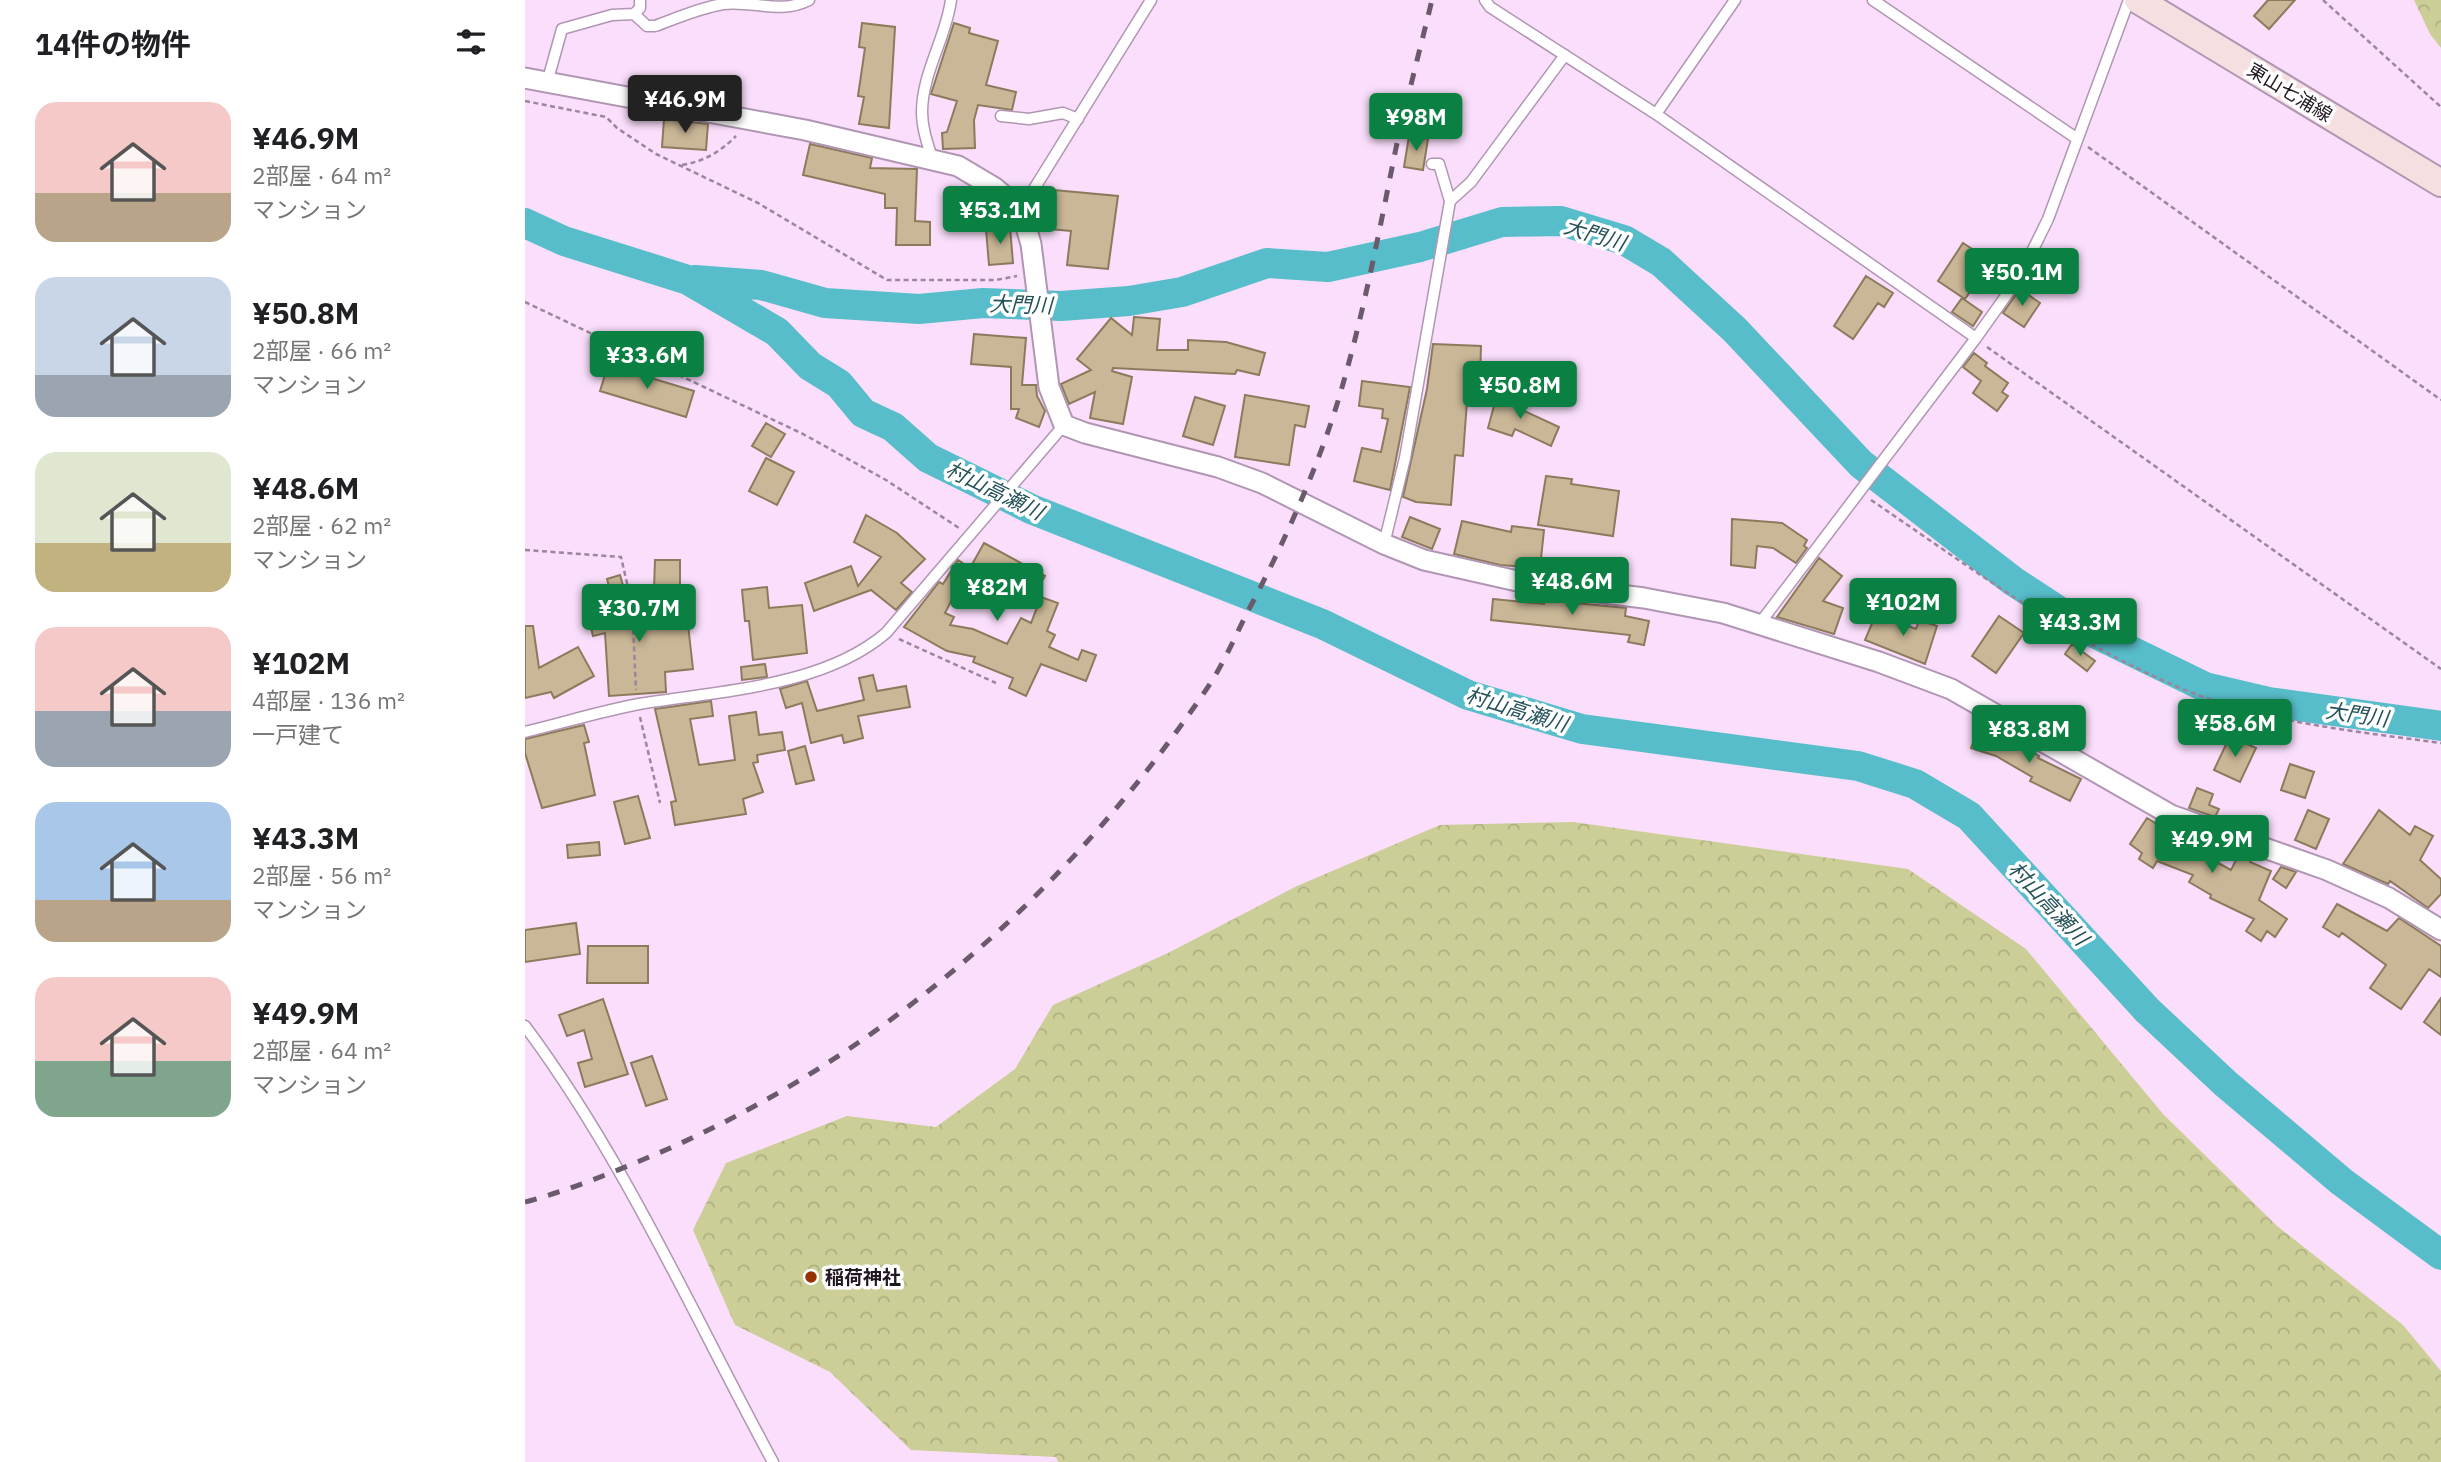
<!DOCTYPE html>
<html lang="ja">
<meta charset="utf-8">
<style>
:root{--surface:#fff;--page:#f2f2f2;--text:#202124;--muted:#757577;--accent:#0b8043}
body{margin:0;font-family:"IBM Plex Sans","Noto Sans JP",sans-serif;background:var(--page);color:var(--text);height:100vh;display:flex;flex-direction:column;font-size:26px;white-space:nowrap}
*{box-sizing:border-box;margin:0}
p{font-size:23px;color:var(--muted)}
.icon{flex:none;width:38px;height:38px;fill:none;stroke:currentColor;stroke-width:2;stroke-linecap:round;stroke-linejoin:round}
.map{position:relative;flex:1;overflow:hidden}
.panel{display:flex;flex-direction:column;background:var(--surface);width:525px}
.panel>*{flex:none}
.price{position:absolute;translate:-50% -60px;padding:0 16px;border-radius:7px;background:var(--accent);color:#fff;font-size:23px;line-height:46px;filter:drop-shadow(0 2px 4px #0008)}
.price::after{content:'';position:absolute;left:50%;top:42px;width:21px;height:16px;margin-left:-10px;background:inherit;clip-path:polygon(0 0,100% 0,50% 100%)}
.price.active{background:#222;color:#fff}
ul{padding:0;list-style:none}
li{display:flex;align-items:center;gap:21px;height:175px;padding:0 35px}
li span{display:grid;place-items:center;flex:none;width:196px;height:140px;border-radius:21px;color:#555}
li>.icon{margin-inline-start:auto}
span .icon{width:84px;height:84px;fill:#fffc;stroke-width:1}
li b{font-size:30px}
h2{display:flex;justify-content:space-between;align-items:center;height:84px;padding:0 35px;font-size:30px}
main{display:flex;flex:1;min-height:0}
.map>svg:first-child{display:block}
</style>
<main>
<section class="panel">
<h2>14件の物件<svg class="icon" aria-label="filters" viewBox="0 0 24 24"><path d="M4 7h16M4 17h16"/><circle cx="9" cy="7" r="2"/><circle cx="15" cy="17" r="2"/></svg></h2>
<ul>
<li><span style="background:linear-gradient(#f6c9c9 65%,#b9a48a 0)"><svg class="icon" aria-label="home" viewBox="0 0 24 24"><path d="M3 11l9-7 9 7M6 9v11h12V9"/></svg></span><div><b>¥46.9M</b><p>2部屋 · 64 m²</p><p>マンション</p></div></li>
<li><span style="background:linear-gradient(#c9d6e8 70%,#9aa5b1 0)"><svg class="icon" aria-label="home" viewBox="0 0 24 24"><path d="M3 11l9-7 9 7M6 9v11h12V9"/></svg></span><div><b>¥50.8M</b><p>2部屋 · 66 m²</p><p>マンション</p></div></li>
<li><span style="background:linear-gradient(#dfe7d0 65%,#c2b280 0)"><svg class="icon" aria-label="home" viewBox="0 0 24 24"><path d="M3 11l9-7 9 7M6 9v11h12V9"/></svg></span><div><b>¥48.6M</b><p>2部屋 · 62 m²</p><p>マンション</p></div></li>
<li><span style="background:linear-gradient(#f6c9c9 60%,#9aa5b1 0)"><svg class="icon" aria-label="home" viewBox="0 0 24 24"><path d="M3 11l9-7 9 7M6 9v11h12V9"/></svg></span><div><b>¥102M</b><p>4部屋 · 136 m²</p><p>一戸建て</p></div></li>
<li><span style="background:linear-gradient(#a9c7e8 70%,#b9a48a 0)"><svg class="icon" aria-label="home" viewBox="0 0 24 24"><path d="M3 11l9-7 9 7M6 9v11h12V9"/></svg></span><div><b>¥43.3M</b><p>2部屋 · 56 m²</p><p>マンション</p></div></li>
<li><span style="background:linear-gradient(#f6c9c9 60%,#7fa58c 0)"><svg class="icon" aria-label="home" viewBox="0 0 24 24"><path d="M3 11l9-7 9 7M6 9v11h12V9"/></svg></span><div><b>¥49.9M</b><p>2部屋 · 64 m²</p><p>マンション</p></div></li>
</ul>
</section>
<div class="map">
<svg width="1916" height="1462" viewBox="0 0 1916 1462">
<defs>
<pattern id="forest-crowns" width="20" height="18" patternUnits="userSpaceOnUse" patternTransform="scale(1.75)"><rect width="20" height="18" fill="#cbce96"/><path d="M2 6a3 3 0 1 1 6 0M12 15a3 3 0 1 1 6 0" fill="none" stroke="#aeb081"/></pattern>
</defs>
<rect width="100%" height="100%" fill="#fadefb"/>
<!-- forest -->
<path fill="url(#forest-crowns)" d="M1889,0H1916V48L1905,34Z
M1048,822L1383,869L1501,949L1638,1114L1752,1226L1878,1325L1916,1371V1462H533L531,1457L386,1450L305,1372L210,1325L168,1230L201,1163L322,1116L411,1127L490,1069L528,1005L643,953L772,886L915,825Z"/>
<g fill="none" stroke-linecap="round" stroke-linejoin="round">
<!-- river -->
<path stroke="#57bdca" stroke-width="30" d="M0,223L39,241L163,280L252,332L285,366L314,384L338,413L368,427L403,458L454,483L506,509L797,624L943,695L1057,729L1333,766L1390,784L1444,816L1622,1010L1701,1084L1817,1182L1916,1255
M170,280L236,285L300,303L394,309L458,303L536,306L604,301L657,292L742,263L803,267L895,247L977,222L1036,221L1099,240L1136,262L1210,330L1336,464L1488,581L1563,630L1680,687L1744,702L1916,726"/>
</g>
<!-- building -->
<path fill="#cab797" stroke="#8c7a5c" stroke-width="2" d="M1743,0H1770L1744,29L1729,16Z
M337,23L370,27L364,128L334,124L339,97L333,96L340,48L334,47Z
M429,23L445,28L444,33L473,41L461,85L491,92L487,110L453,105L449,120L450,148L418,149L417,133L422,132L432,101L406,94Z
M139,119L183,124L181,150L137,147Z
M884,136L903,139L898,170L879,167Z
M285,144L347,158L345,168L392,169L390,221L405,222V245H371L372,208H360V194L278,175Z
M518,189L593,196L583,269L542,265L546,231L514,228Z
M485,227L488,263L464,265L461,229Z
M1438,243L1466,261L1440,299L1413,281Z
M1341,276L1368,293L1359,307L1353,303L1328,339L1309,326Z
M1495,289L1515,303L1499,327L1478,313Z
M1437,298L1457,312L1448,326L1427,312Z
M609,317L635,319L632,350H663V340L701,342L740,353L734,375L712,370L710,374L588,368L587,371L607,377L598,424L565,418L570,392L544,404L536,384L566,370L552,359L586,318L607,335Z
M449,334L501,338L497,385H511L512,396L520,411L514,427L491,418L494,409H486V367L446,364Z
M908,344L956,346L955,375L944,374L938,456L930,455L926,505L891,502L878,497L902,389Z
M1449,353L1462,363L1460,366L1483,383L1477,392L1483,396L1472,411L1448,393L1456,381L1438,367Z
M83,365L169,391L161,417L75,391Z
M837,381L885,387L865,490L829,481L837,448L856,452L863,419L857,418L858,409L834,406Z
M973,391L996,401L993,408L1034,427L1026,446L990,429L987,436L963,428Z
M720,395L784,406L780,427L770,425L764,465L710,457Z
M670,397L700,406L688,445L658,436Z
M241,423L260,434L246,457L227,446Z
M241,458L269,472L252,505L224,491Z
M1021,476L1047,479L1046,484L1094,491L1088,536L1013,525Z
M341,515L372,533L400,559L376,583L387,592L371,610L346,590L289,611L280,583L326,566L333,586L356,557L329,542Z
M885,517L915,529L907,549L877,537Z
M1207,519L1257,523L1282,540L1279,546L1282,548L1271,563L1248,548L1232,546L1230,568L1206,565Z
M937,521L986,532L987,526L1019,530L1015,568L975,565L929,554Z
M459,543L520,576L509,595L475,577L461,599L435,584L420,613L429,617L425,625L448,629L482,644L496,618L506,623L516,597L533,603L522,631L530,635L524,647L553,660L557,650L571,655L561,681L516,664L501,696L484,688L488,678L448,662L450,657L422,651L379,627L414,582L418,584L433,560L445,568Z
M1294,558L1317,576L1298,601L1318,608L1309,634L1252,617Z
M130,560H155V590L129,589Z
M95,575L101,596L131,593L135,629L163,625L168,669L140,672L141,692L84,696L80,633L68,636L63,616L90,608L82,579Z
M242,587L244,608L277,605L282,653L228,660L224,621H220L217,590Z
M968,599L1019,604L1020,600L1101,608L1100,616L1124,621L1119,645L1103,642L1105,635L966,620Z
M1351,614L1391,629L1394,620L1412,626L1400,664L1340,640Z
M1474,616L1499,633L1471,673L1447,656Z
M0,626H8L14,668L53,647L69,676L29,698L26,692L0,698Z
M1547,644L1570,661L1562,671L1540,654Z
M240,664L242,677L217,680L216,667Z
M348,675L352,691L381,686L385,707L333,716L338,738L319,743L317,735L286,743L277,703L261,708L255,689L282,681L292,711L339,700L334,678Z
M186,701L188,716L165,719L174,765L210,760L204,716L231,712L234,735L257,732L260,750L232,755L233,762L228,763L238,792L218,799L221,814L150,825L146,802L151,801L130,709Z
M59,725L64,742L59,743L70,795L17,808L0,753V739Z
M1452,732L1481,741L1484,737L1514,756L1513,758L1556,779L1545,801L1505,781L1507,777L1471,756L1446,748Z
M1705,736L1731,748L1715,782L1689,770Z
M280,746L289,780L271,784L263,751Z
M1765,764L1789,772L1780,798L1756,790Z
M1672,788L1688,794L1684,805L1694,809L1690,817L1664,808Z
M113,796L125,838L100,844L89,802Z
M1783,810L1804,819L1791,849L1770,840Z
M1854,810L1885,835L1890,826L1908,836L1895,860L1916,879V894L1903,908L1865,881L1863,884L1818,864Z
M1622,818L1651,836L1653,831L1680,840L1675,853L1706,870L1715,852L1727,857L1725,862L1746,871L1734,900L1762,919L1750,937L1742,931L1736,941L1721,931L1729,919L1685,898L1686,895L1664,882L1668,875L1632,861L1628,868L1614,859L1617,853L1605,844Z
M74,842L75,855L43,858L42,845Z
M1756,867L1771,872L1761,888L1748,879Z
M1812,904L1862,931L1874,918L1916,946V977L1904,969L1876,1009L1845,988L1861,965L1817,933L1814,937L1798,927Z
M51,923L55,954L0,962V930Z
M63,946H123V983H62Z
M1916,998V1035L1899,1022Z
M78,999L103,1074L60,1087L53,1063L67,1059L59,1030L42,1036L34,1015Z
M127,1056L142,1099L121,1106L106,1063Z"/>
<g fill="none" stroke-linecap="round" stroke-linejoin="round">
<defs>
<path id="service" d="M960,0L965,7L1131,114L1451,338L1495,276L1523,219L1604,0
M1348,0L1551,138
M109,14L122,26H130C152,18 174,8 198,4C228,0 255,15 284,0
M22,83L37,29L87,15L109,14L115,8V0
M1131,114L1210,0
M476,116L504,119L538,113L553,119
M408,161C403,145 397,129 397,112C397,73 421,38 426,0
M925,201L946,182L1040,55
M496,210L626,0
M859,544L880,458L925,201L914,164H907
M1235,623L1451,338
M0,732C38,723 76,711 114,704C193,691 298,687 361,633L539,425
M0,1026C100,1160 168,1315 248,1462"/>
<path id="minor" d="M0,78L280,130L433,166L470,188L496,210L506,244L524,387L539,425L560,433L693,467L737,483L859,544L899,560L1001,583L1119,598L1198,613L1354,662L1426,689L1646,815L1802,870L1864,898L1916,930"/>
<path id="secondary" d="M1613,0L1916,183"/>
</defs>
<!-- service casing -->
<use href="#service" stroke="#b096b2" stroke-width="13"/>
<!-- minor casing -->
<use href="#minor" stroke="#b096b2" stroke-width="23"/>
<!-- secondary casing -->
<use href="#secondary" stroke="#b096b2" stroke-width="30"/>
<!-- path -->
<path stroke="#9b869c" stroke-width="2.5" stroke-dasharray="5 3.5" stroke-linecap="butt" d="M1798,0L1916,107
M0,101L81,117L92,128L131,154L233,203L362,280H471L492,276
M1563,147L1916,400
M157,165C180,161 195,152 211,136
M0,302L278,434L361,480L434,528
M1462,347L1916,669
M1346,500C1445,567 1542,640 1653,687C1736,722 1827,731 1916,743
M0,550L96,557L107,605L111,690
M374,639L471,683
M115,717L135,803"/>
<!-- service -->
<use href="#service" stroke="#fff" stroke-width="10"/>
<!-- minor -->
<use href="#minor" stroke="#fff" stroke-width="19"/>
<!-- secondary -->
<use href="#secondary" stroke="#f5dfe0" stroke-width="26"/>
<!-- rail -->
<path stroke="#6a5a6b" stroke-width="5" stroke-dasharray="12 12" stroke-linecap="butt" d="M0,1202C49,1189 96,1169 143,1149C367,1049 548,887 685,684C699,662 710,637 722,613C756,549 786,483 809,414C836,328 853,237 871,148C882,99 895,49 907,0"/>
</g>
<!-- markers -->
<circle fill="#973200" stroke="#fff" stroke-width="2.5" cx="286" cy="1277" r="7"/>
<g text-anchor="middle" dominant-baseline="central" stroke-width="7" stroke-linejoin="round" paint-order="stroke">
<!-- street labels -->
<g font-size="19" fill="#211722" stroke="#fff">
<text transform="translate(1765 92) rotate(31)">東山七浦線</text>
</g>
<!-- poi labels -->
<g font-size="19" font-weight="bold" fill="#211722" stroke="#fff" text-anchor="start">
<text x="300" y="1277">稲荷神社</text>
</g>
<!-- water labels -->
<g font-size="21" font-style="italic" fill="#255258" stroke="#fff">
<text transform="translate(1070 234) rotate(17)">大門川</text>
<text transform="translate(496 304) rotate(2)">大門川</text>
<text transform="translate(470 490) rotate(26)">村山高瀬川</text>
<text transform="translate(992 709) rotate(17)">村山高瀬川</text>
<text transform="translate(1832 714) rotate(8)">大門川</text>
<text transform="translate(1524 903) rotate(47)">村山高瀬川</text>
</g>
</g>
</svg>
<b class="price active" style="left:160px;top:135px">¥46.9M</b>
<b class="price" style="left:891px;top:153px">¥98M</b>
<b class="price" style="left:475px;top:246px">¥53.1M</b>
<b class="price" style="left:1497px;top:308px">¥50.1M</b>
<b class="price" style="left:122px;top:391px">¥33.6M</b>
<b class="price" style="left:995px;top:421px">¥50.8M</b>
<b class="price" style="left:1047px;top:617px">¥48.6M</b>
<b class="price" style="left:472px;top:623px">¥82M</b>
<b class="price" style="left:1378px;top:638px">¥102M</b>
<b class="price" style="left:114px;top:644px">¥30.7M</b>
<b class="price" style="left:1555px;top:658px">¥43.3M</b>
<b class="price" style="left:1710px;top:759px">¥58.6M</b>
<b class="price" style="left:1504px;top:765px">¥83.8M</b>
<b class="price" style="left:1687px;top:875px">¥49.9M</b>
</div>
</main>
